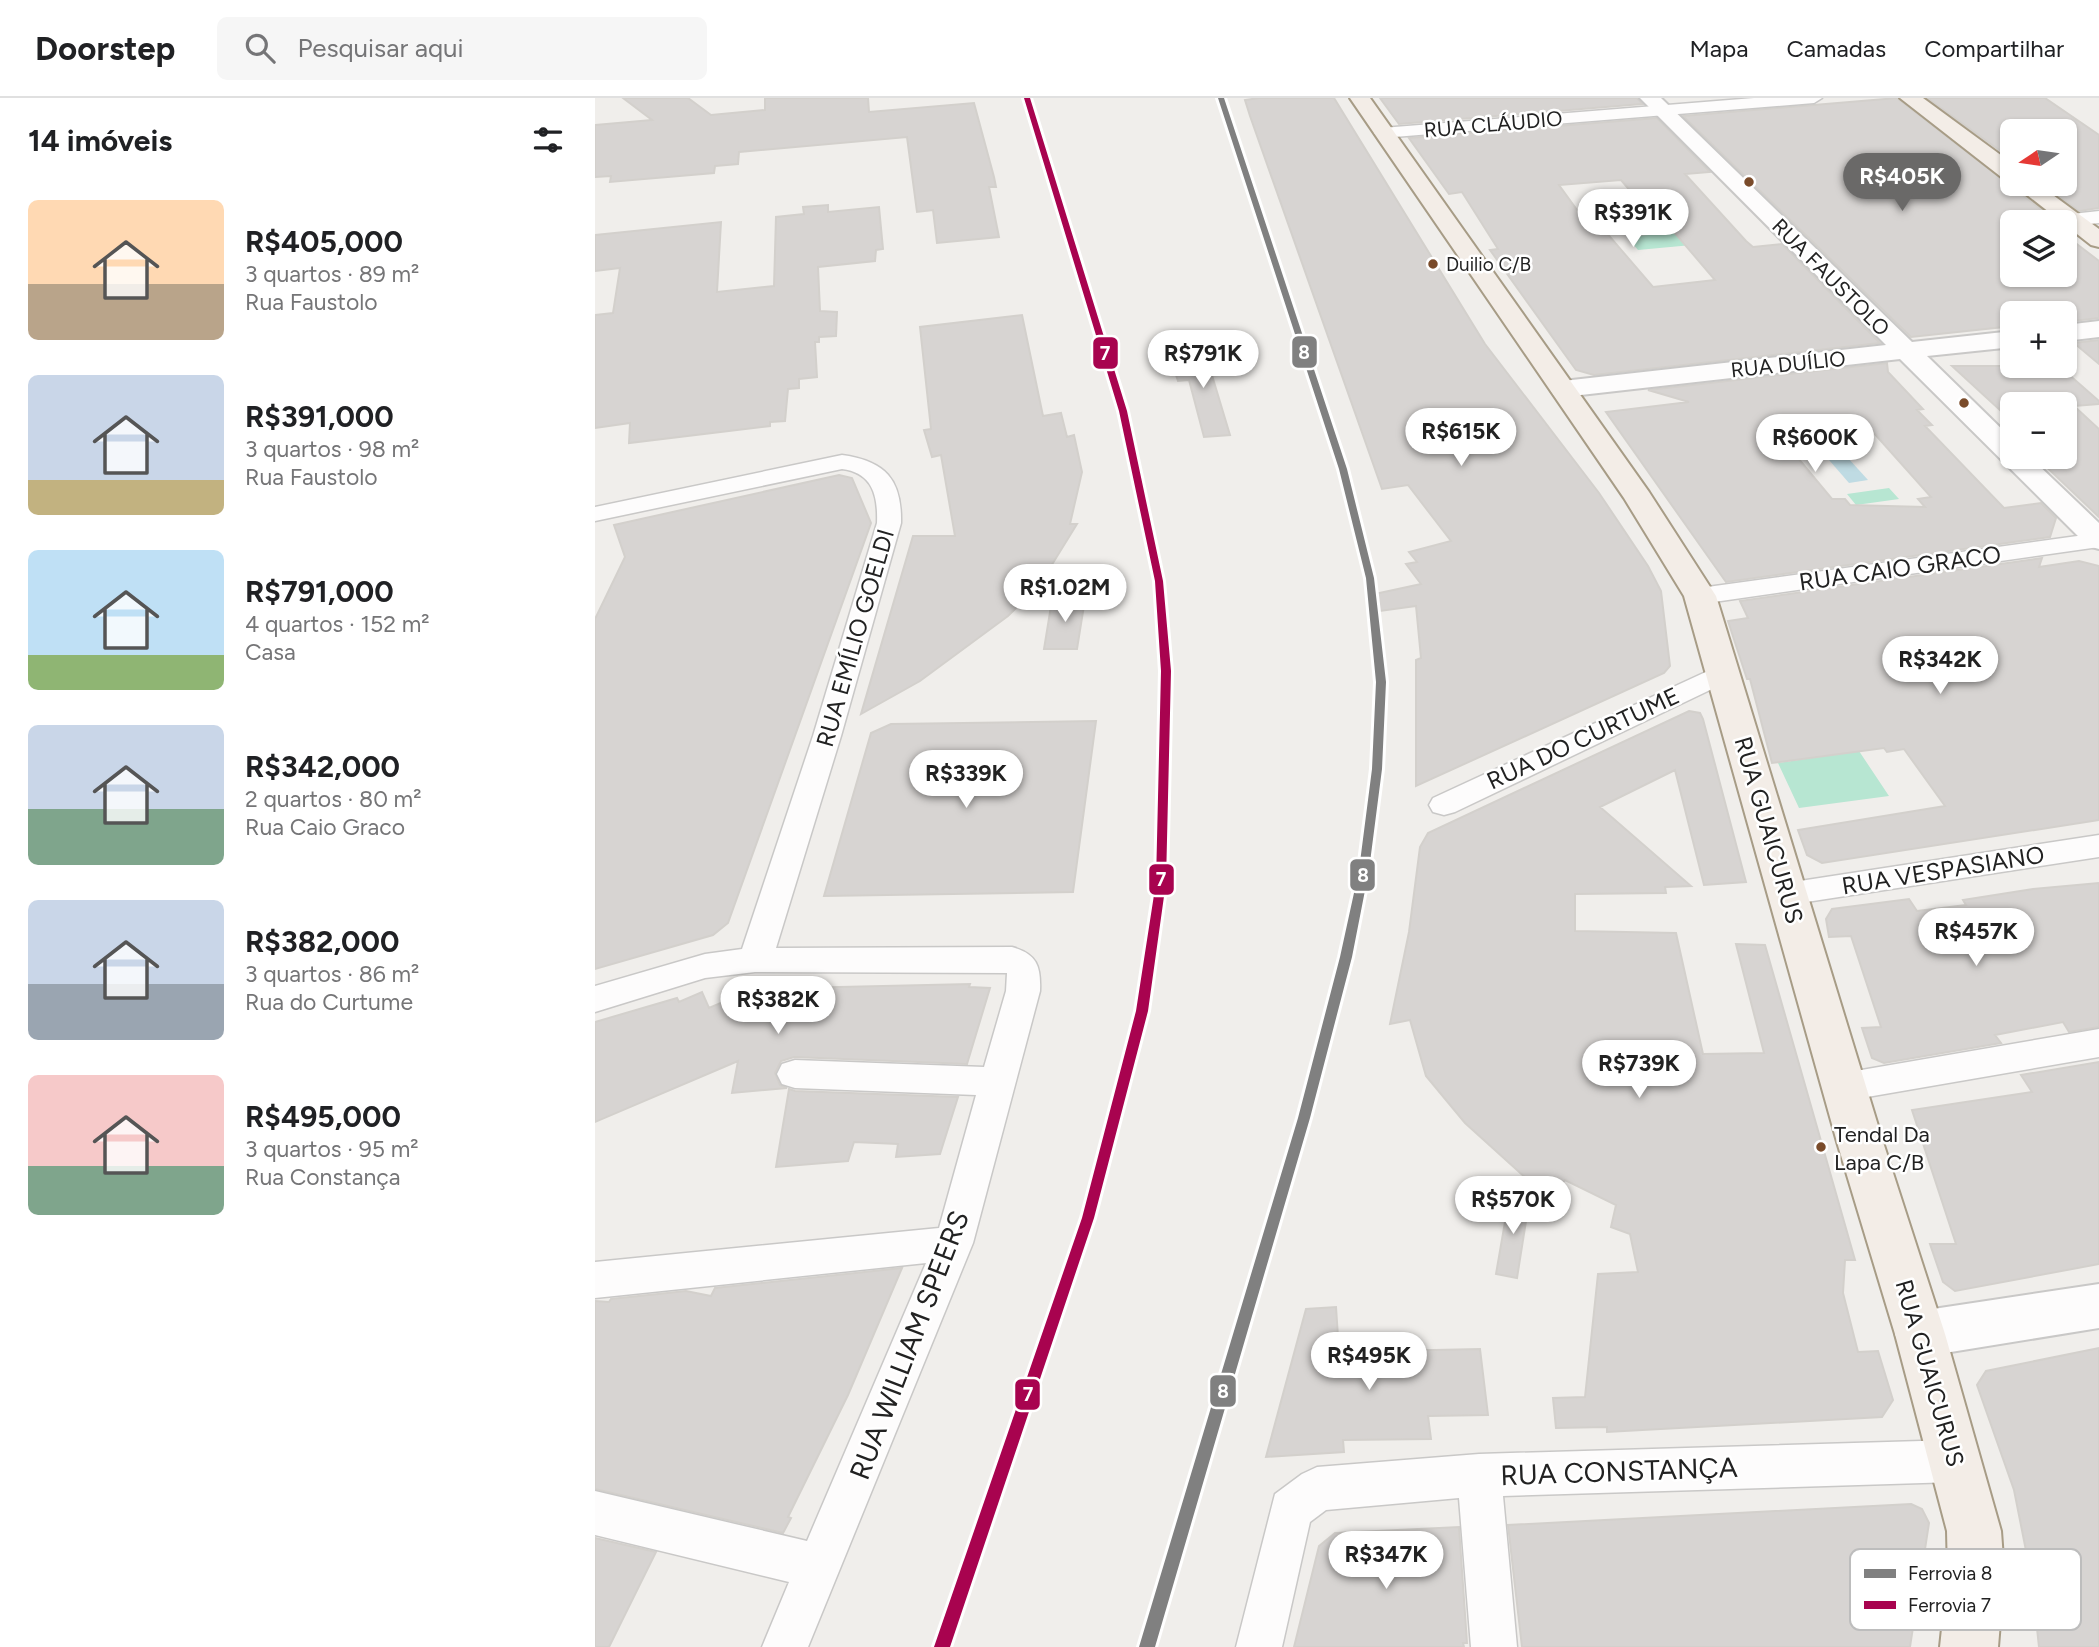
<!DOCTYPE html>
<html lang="pt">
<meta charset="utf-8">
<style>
:root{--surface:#fff;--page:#f6f6f6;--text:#202124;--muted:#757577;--line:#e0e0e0;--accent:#6a6968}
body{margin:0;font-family:Figtree,sans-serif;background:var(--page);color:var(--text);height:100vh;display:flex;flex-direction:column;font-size:26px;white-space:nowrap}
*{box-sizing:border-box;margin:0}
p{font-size:23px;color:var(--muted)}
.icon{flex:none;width:38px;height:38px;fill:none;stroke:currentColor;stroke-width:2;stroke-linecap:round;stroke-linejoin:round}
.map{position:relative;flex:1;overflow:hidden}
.sheet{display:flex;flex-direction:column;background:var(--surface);width:595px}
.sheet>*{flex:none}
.needle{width:46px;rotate:257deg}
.tools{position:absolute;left:1405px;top:21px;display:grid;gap:14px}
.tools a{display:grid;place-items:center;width:77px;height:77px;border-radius:10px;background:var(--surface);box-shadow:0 2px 5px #0004;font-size:35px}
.price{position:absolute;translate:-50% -60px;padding:0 16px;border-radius:24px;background:#fff;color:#222;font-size:23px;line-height:46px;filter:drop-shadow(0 2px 4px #0008)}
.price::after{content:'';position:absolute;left:50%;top:42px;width:21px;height:16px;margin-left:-10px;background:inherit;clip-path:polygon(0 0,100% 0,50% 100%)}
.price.current{background:var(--accent);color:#fff}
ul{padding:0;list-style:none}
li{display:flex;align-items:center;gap:21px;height:175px;padding:0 28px}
li span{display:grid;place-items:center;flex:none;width:196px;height:140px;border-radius:10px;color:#555}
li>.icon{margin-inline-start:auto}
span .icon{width:84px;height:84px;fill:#fffc;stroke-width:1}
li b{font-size:30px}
h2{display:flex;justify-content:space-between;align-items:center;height:84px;padding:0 28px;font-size:30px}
header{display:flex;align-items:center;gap:42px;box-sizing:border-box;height:98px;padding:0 35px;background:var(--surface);border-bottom:2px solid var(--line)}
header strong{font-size:33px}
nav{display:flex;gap:38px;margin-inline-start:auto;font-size:24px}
.search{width:490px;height:63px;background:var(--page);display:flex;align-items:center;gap:18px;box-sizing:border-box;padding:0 24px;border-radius:10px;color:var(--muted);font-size:26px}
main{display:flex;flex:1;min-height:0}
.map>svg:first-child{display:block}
</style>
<header>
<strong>Doorstep</strong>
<div class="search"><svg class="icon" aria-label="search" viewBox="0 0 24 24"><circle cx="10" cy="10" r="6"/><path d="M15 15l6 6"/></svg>Pesquisar aqui</div>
<nav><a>Mapa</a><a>Camadas</a><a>Compartilhar</a></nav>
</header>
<main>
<section class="sheet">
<h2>14 imóveis<svg class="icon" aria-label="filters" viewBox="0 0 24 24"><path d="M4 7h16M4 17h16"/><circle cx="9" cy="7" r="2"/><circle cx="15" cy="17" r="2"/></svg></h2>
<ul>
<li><span style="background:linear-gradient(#ffd9b3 60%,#b9a48a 0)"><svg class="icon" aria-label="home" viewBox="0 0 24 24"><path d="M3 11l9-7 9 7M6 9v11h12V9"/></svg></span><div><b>R$405,000</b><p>3 quartos · 89 m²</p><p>Rua Faustolo</p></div></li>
<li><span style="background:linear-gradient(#c9d6e8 75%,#c2b280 0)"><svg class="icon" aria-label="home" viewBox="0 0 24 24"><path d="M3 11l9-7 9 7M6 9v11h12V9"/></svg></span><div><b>R$391,000</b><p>3 quartos · 98 m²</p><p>Rua Faustolo</p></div></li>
<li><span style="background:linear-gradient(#bfe0f5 75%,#8fb573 0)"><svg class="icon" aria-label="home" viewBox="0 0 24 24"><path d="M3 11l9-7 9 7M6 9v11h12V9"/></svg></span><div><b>R$791,000</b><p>4 quartos · 152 m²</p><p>Casa</p></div></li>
<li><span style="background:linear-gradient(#c9d6e8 60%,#7fa58c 0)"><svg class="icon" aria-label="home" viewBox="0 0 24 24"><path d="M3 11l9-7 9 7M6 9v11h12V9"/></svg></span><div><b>R$342,000</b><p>2 quartos · 80 m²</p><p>Rua Caio Graco</p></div></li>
<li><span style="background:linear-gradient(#c9d6e8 60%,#9aa5b1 0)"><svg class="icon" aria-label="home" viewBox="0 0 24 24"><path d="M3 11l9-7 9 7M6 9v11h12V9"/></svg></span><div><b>R$382,000</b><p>3 quartos · 86 m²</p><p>Rua do Curtume</p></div></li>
<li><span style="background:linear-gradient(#f6c9c9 65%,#7fa58c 0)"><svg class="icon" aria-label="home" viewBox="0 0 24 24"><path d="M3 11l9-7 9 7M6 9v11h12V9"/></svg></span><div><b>R$495,000</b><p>3 quartos · 95 m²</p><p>Rua Constança</p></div></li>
</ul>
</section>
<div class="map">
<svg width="1504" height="1549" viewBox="0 0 1504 1549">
<rect width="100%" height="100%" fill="#f0eeeb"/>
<!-- pitch -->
<path fill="#b7e6d2" d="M1086,134L1097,147L1043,152L1032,139Z
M1294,390L1304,401L1261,407L1252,396Z
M1264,653L1294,698L1204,710L1183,665Z"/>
<!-- water -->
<path fill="#bfdbe3" d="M1253,360L1273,382L1254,385L1234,362Z"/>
<!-- building -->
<path fill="#d7d4d2" stroke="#d3d0cc" stroke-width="2" fill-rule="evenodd" d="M28,0H93L116,17L170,12V0H273L274,14L379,5L399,79L401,89H394L404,139L342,145L338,112L322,114L312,39L144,54L143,66L120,68L119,75L15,84L16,78L0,79V27L57,22Z
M664,0H739L890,246L1004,395L1053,468L1066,493L1075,568L1069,575L821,688V562L826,560L821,508L778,514L775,497L826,486L811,466L822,464L814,454L856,443L813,387L787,391L655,18L650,2Z
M785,0H1042L1048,6L804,26Z
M1302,0L1457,120L1418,124V177H1470V137L1504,163V220L1470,224V215H1418V228L1316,239L1088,18Z
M1332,0H1450L1504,37V110L1484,113L1447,86H1470V33H1418V62Z
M1062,20L1115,74L1090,76L1151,143L1158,149L1187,146L1285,245L999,277L981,272L895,152L903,151L867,94L854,96L814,40ZM1026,82L1071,135L1079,134L1120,182L1058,189L1010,133L998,134L964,87Z
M233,107V114L284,109L288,151L281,152L280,163L223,169L225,213L242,214L241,238L224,239V244H220L222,279L204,281V290L193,291L190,323L175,324V328L34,345L35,325L0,330V217L18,215L25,170L0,173V137L126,124L122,194L179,188L181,119L209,116L208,109Z
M427,217L448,318L466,315L472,339L479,337L487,374L475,426H482L445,486L413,518L325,583L266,616L318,438H360L346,357L337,359L329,332L336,331L325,229Z
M1504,242V266L1479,245Z
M611,249L620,274H616L635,337L609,339L594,282L583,283L576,262L590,261L587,252Z
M1292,265L1293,274L1328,311L1322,312L1337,327L1330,328L1409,410L1446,405L1461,420L1455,439L1131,484L1011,314L1094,304L1053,292ZM1278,334L1336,399L1323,401L1330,409L1255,407L1250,401H1237L1192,347Z
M1357,268H1464L1504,303V306L1479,308L1504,331V419L1441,359H1470V306H1418V324Z
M244,377L257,380L276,425L133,825L118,837L0,871V521L30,459L19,427Z
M1447,460L1444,469L1484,463L1504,468V722L1227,765L1212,757L1203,732L1350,708L1309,651L1292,654L1289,650L1177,665L1155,581H1152L1133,523L1153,520L1145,503Z
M490,501L482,551H449L457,502Z
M1094,613L1105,615L1108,621L1151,784L1109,787L1080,672L1005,709L1096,788L1070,789L1071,795L980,796V833L1081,835L1108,956L1169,955L1141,846L1170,847L1260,1162H1250L1248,1195L1263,1254L1283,1253L1298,1302L1287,1319L1012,1334V1329L961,1330L958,1300L990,1299L1003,1176L1043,1174L1035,1136L1016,1129L1021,1107L970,1082L954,1101L870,1025L831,978L815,922L795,926L814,834L825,749L833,735Z
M501,623L478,794L229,798L276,635L296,626Z
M1504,785V929L1474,934L1468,924L1400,937L1406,945L1289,965L1277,960L1267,930L1286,929L1256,838L1234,839L1231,821L1237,811L1314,801L1322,813L1371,807L1368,802L1438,791Z
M375,886L374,889L395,890L372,966L199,959L186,963L180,975L185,987L192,990L137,995L143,963L0,1024V924L82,900L84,904L107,894L114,910L159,891Z
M1504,964V1166L1360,1193L1348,1184L1335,1146H1361L1317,1012L1437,994L1426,977Z
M194,991L200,993L363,999L345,1056L301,1059L303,1046L259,1044L253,1063L181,1069Z
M915,1095L935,1098L922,1180L901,1176Z
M307,1170L253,1297L193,1419L196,1420L188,1435L0,1391V1203L14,1204L16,1201L91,1193L116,1198L120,1190Z
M741,1209L744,1254L885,1251L893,1317L833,1318L836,1341L748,1342L749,1354L671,1359L711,1211Z
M1504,1250V1549H1444L1437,1483L1419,1392L1382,1287L1391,1273Z
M1316,1406L1327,1411L1334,1425L1315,1549H927L913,1427Z
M864,1429L872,1545H868L869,1549H699L724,1448L740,1435Z
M0,1440L61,1454L14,1549H0Z"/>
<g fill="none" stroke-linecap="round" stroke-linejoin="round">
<defs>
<path id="minor" d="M1159,0H1227L1219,5L787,40L779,35L787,30Z
M1504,113V125L1477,128L1468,122L1477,116Z
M247,357C290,363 307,381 306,425L246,638L181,850L417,849C442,856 446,868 445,893L378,1145L213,1549H167L194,1484L0,1437V1393L212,1443L331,1165L0,1200V1164L344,1130L381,997L200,990L187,986L182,976L187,966L200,962L389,969L411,893L412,875L160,874L110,880L0,914V888L110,856L147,851L218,638L282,425C283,398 278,375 247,371L0,423V409Z
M1504,435V449L1105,506L1096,504L1092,498L1096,492L1105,490Z
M1128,566L1138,569L1142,575L1138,581L860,714L849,717L838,714L834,707L838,700Z
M1504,737V759L1192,807L1181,804L1176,796L1181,788L1192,785Z
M1504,931V959L1249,1003L1236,999L1231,989L1236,979L1249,975Z
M1360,1342L1375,1348L1382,1363L1375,1378L1360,1384L908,1398L922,1549H876L864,1400L731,1412L715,1424L687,1549H641L680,1396L707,1376L722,1369L884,1356Z"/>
<path id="tertiary" d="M1045,0H1066L1317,244L1418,233V249L1332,258L1418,342V359H1435L1504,425V451L1493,448L1305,261L968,299L959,297L955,291L959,285L968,283L1291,247Z
M1504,223V239L1470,243V227Z
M1504,1186V1230L1325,1259L1307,1252L1300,1236L1307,1220L1325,1213Z"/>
<path id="primary" d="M755,0H775L1054,394L1121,498L1288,1044L1350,1236L1406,1433L1409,1475L1403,1549H1345L1353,1475L1352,1433L1300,1236L1242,1044L1089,498L1029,400Z
M1305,0H1328L1418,66V83L1410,82Z
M1418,86H1443L1504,131V149L1496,147Z"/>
</defs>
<!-- minor casing -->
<use href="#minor" stroke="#c9c8c7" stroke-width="3"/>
<!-- tertiary casing -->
<use href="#tertiary" stroke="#c9c8c7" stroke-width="4"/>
<!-- primary casing -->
<use href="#primary" stroke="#a79c86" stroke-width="4"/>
<!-- minor -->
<use href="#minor" fill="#fdfcfc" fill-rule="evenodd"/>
<!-- tertiary -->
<use href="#tertiary" fill="#fdfcfc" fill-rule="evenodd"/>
<!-- primary -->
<use href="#primary" fill="#f3ede7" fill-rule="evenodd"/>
<defs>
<path id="rail-1" d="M623,0H629L752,371L779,480L791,584L787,671L774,772L757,859L715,1020L560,1549H544L703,1020L745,859L764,772L777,671L781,584L771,480L744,371Z"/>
<path id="rail-2" d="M429,0H435L532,313L568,483L576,573L571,784L553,913L499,1120L355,1549H339L487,1120L541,913L561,784L566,573L560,483L524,313Z"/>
</defs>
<!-- rail-1 casing -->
<use href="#rail-1" stroke="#fff" stroke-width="6"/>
<!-- rail-2 casing -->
<use href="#rail-2" stroke="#fff" stroke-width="6"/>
<!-- rail-1 -->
<use href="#rail-1" fill="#808080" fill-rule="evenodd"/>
<!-- rail-2 -->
<use href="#rail-2" fill="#a8034f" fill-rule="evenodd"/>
</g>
<!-- markers -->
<g fill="#7a4b2a" stroke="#fff" stroke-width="2.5">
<circle cx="1154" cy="84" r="6"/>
<circle cx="838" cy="166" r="6"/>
<circle cx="1369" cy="305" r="6"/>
<circle cx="1226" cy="1049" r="6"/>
</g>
<g text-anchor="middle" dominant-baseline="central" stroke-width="5" stroke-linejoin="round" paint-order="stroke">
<!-- far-bus labels -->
<g font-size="19" fill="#222" stroke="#fff" text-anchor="start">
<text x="851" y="166">Duilio C/B</text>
</g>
<!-- far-street labels -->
<g font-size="21" fill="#222" stroke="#fff">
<text transform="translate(898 26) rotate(-5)">RUA CLÁUDIO</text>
<text transform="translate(1236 179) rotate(45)">RUA FAUSTOLO</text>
<text transform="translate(1193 266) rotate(-6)">RUA DUÍLIO</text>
</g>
<!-- bus labels -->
<g font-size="22" fill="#222" stroke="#fff" text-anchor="start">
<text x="1239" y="1036">Tendal Da<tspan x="1239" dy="28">Lapa C/B</tspan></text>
</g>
<!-- street labels -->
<g font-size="24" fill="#222" stroke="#fff">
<text transform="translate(1305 470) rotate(-8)">RUA CAIO GRACO</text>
<text transform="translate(260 540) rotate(-74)">RUA EMÍLIO GOELDI</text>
<text transform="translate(988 640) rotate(-25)">RUA DO CURTUME</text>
<text transform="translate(1174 732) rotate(74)">RUA GUAICURUS</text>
<text transform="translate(1348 772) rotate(-9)">RUA VESPASIANO</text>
<text transform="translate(1335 1275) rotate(74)">RUA GUAICURUS</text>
</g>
<!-- near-street labels -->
<g font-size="28" fill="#222" stroke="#fff">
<text transform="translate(314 1247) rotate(-69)">RUA WILLIAM SPEERS</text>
<text transform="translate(1024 1373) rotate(-2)">RUA CONSTANÇA</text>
</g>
</g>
<!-- legend -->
<rect x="1255" y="1451" width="231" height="81" rx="10" fill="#fff" stroke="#bdbdbd" stroke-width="2"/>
<rect x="1269" y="1471" width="32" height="9" fill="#808080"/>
<rect x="1269" y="1503" width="32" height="8" fill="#a8034f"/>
<g font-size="19" fill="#222">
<text x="1313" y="1482">Ferrovia 8</text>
<text x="1313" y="1514">Ferrovia 7</text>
</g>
<g stroke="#fff" stroke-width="2.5">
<rect x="696" y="237" width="27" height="34" rx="7" fill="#808080"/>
<rect x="497" y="238" width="27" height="34" rx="7" fill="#a8034f"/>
<rect x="754" y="760" width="27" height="34" rx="7" fill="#808080"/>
<rect x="553" y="765" width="27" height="33" rx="7" fill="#a8034f"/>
<rect x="614" y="1276" width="28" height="34" rx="7" fill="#808080"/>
<rect x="419" y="1280" width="27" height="33" rx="7" fill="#a8034f"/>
</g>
<g font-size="19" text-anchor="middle" font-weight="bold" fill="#fff">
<text x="709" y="261">8</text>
<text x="510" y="262">7</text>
<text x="768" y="784">8</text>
<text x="566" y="788">7</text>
<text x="628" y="1300">8</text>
<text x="433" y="1303">7</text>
</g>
</svg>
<div class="tools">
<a><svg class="needle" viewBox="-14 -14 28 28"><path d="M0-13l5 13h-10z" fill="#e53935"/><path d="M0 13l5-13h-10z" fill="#757577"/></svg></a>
<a><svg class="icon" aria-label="layers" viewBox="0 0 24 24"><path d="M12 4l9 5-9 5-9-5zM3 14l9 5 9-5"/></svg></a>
<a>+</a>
<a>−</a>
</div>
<b class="price current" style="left:1307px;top:115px">R$405K</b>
<b class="price" style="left:1038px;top:151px">R$391K</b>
<b class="price" style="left:608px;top:292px">R$791K</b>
<b class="price" style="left:866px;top:370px">R$615K</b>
<b class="price" style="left:1220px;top:376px">R$600K</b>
<b class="price" style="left:470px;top:526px">R$1.02M</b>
<b class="price" style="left:1345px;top:598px">R$342K</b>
<b class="price" style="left:371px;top:712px">R$339K</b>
<b class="price" style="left:1381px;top:870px">R$457K</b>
<b class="price" style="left:183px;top:938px">R$382K</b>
<b class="price" style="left:1044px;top:1002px">R$739K</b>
<b class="price" style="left:918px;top:1138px">R$570K</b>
<b class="price" style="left:774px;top:1294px">R$495K</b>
<b class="price" style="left:791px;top:1493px">R$347K</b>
</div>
</main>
